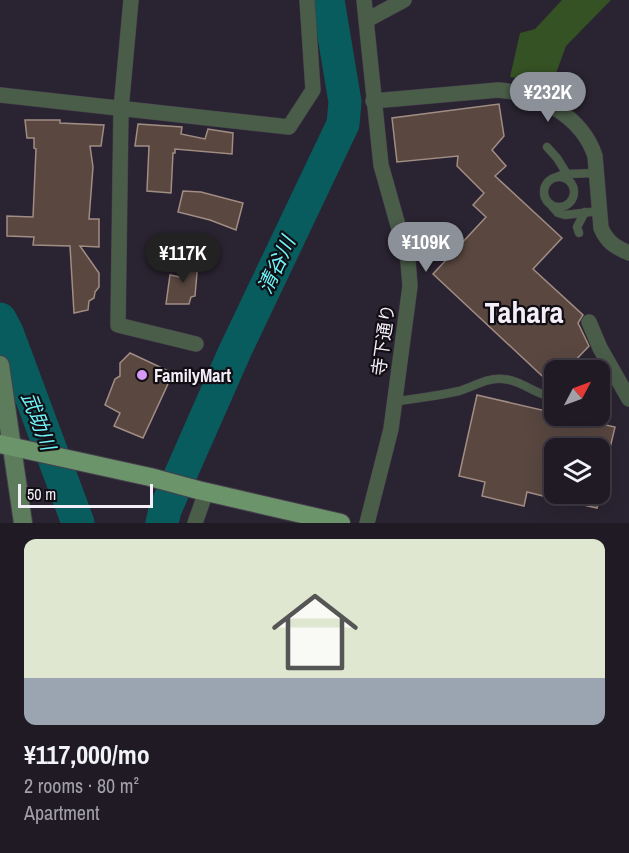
<!DOCTYPE html>
<meta charset="utf-8">
<style>
:root{--surface:#201a25;--page:#28232d;--text:#f1f3f6;--muted:#a2a1a7;--line:#3d3842;--accent:#8c9099}
body{margin:0;font-family:"Archivo Narrow","Noto Sans JP",sans-serif;background:var(--page);color:var(--text);height:100vh;display:flex;flex-direction:column;font-size:22px;white-space:nowrap}
*{box-sizing:border-box;margin:0}
p{font-size:20px;color:var(--muted)}
.icon{flex:none;width:33px;height:33px;fill:none;stroke:currentColor;stroke-width:2;stroke-linecap:round;stroke-linejoin:round}
.map{position:relative;height:523px;overflow:hidden}
.drawer{display:flex;flex-direction:column;background:var(--surface);flex:1}
.drawer>*{flex:none}
.needle{width:39px;rotate:49deg}
.controls{position:absolute;left:544px;top:360px;display:grid;gap:12px}
.controls a{display:grid;place-items:center;width:66px;height:66px;border-radius:12px;background:var(--surface);box-shadow:0 6px 24px #0002,0 0 0 2px var(--line);font-size:30px}
.scale{position:absolute;left:18px;bottom:15px;width:135px;box-sizing:border-box;padding-left:6px;border:3px solid #f3eef8;border-top:0;font-size:16px;line-height:21px;white-space:nowrap;color:#f3eef8;-webkit-text-stroke:4px #110e14;paint-order:stroke}
.price{position:absolute;translate:-50% -51px;padding:0 14px;border-radius:21px;background:var(--accent);color:#fff;font-size:20px;line-height:39px;filter:drop-shadow(0 2px 3px #0008)}
.price::after{content:'';position:absolute;left:50%;top:36px;width:18px;height:14px;margin-left:-9px;background:inherit;clip-path:polygon(0 0,100% 0,50% 100%)}
.price.active{background:#222;color:#fff}
ul{padding:0;list-style:none}
li{display:grid;align-content:center;gap:12px;height:318px;padding:0 24px}
li span{display:grid;place-items:center;height:186px;border-radius:12px;color:#555}
li>.icon{margin-inline-start:auto}
span .icon{width:108px;height:108px;fill:#fffc;stroke-width:1}
li b{font-size:26px}
.map>svg:first-child{display:block}
</style>
<div class="map">
<svg width="629" height="523" viewBox="0 0 629 523">
<rect width="100%" height="100%" fill="#2a2331"/>
<!-- green -->
<path fill="#345223" d="M562,0H611L566,46L552,84L510,77L520,33L535,29Z"/>
<g fill="none" stroke-linecap="round" stroke-linejoin="round">
<!-- river -->
<path stroke="#085c5e" stroke-width="33" d="M0,319L7,332L78,523
M162,523L165,510L235,351L343,124L345,102L328,0"/>
</g>
<!-- building -->
<path fill="#594740" stroke="#a18d84" stroke-width="1.5" d="M499,104L504,136L492,150L506,166L495,176L562,238L533,269L583,315L578,323L589,346L566,370H555V388L433,274L486,217L473,205L484,193L457,166L458,156L397,162L392,118Z
M25,120H60V123L104,125L101,146H90L93,167L89,219H99V247L80,246L99,273V287L95,292L94,298L89,301L88,310L74,313L70,246L33,245L34,237L7,236V216L33,217L36,149L34,148V138H27Z
M138,124L182,127L181,134L205,139L208,129L233,133L232,154L175,149V153H173L171,193L147,191L149,146H135Z
M183,191L201,192L243,203L236,230L210,220L178,212Z
M180,261H198L195,296L191,297L189,304H166L170,275L180,277Z
M130,353L173,373L143,438L114,426L120,413L105,405L115,379L120,376V363Z
M477,395L555,413V416H566L615,427L610,448H555V499L527,492L524,506L482,496L485,482L459,476Z
M558,494H600L597,508L557,499Z"/>
<g fill="none" stroke-linecap="round" stroke-linejoin="round">
<defs>
<path id="lane" d="M547,147L557,158L567,174
M559,176L567,174L596,173
M544 192a15 15 0 1 1 30 0a15 15 0 1 1-30 0Z
M551,205L558,213L565,215L599,211
M579,233L577,227L585,212
M600,381L614,373
M395,402C416,398 438,396 459,391C473,387 488,377 503,379C522,380 536,396 555,397"/>
<path id="street" d="M131,0L121,109L118,325L196,344
M364,0L381,165L408,261L410,286L391,429L367,523
M367,20L404,0
M0,95L289,127L313,90L307,0
M373,101L498,90C538,93 582,116 595,156L601,228C607,242 615,247 629,253
M589,322L600,348L629,399
M195,523L206,492"/>
<path id="secondary" d="M0,365L23,523"/>
<path id="primary" d="M0,444L150,477L198,490L341,523"/>
</defs>
<!-- lane casing -->
<use href="#lane" stroke="#463f4d" stroke-width="9"/>
<!-- street casing -->
<use href="#street" stroke="#463f4d" stroke-width="16"/>
<!-- secondary casing -->
<use href="#secondary" stroke="#463f4d" stroke-width="20"/>
<!-- primary casing -->
<use href="#primary" stroke="#463f4d" stroke-width="20"/>
<!-- lane -->
<use href="#lane" stroke="#4a5d49" stroke-width="8"/>
<!-- street -->
<use href="#street" stroke="#4a5d49" stroke-width="15"/>
<!-- secondary -->
<use href="#secondary" stroke="#5d7c5c" stroke-width="18"/>
<!-- primary -->
<use href="#primary" stroke="#6c946a" stroke-width="18"/>
</g>
<!-- markers -->
<circle fill="#d89af8" stroke="#110e14" stroke-width="2" cx="142" cy="375" r="6"/>
<g text-anchor="middle" dominant-baseline="central" stroke-width="4.5" stroke-linejoin="round" paint-order="stroke">
<!-- street labels -->
<g font-size="18" fill="#f3eef8" stroke="#110e14">
<text transform="translate(383 340) rotate(-82)">寺下通り</text>
</g>
<!-- poi labels -->
<g font-size="18" font-weight="bold" fill="#f3eef8" stroke="#110e14" text-anchor="start">
<text x="154" y="375">FamilyMart</text>
</g>
<!-- water labels -->
<g font-size="20" font-style="italic" fill="#6ff7fb" stroke="#110e14">
<text transform="translate(276 265) rotate(-65)">清谷川</text>
<text transform="translate(39 421) rotate(69)">武助川</text>
</g>
<!-- town labels -->
<g font-size="30" font-weight="bold" fill="#f3eef8" stroke="#110e14">
<text x="524" y="312">Tahara</text>
</g>
</g>
</svg>
<div class="controls">
<a><svg class="needle" viewBox="-14 -14 28 28"><path d="M0-13l5 13h-10z" fill="#e53935"/><path d="M0 13l5-13h-10z" fill="#a2a1a7"/></svg></a>
<a><svg class="icon" aria-label="layers" viewBox="0 0 24 24"><path d="M12 4l9 5-9 5-9-5zM3 14l9 5 9-5"/></svg></a>
</div>
<div class="scale">50 m</div>
<b class="price" style="left:548px;top:123px">¥232K</b>
<b class="price" style="left:426px;top:273px">¥109K</b>
<b class="price active" style="left:183px;top:284px">¥117K</b>
</div>
<section class="drawer">
<ul>
<li><span style="background:linear-gradient(#dfe7d0 75%,#9aa5b1 0)"><svg class="icon" aria-label="home" viewBox="0 0 24 24"><path d="M3 11l9-7 9 7M6 9v11h12V9"/></svg></span><div><b>¥117,000/mo</b><p>2 rooms · 80 m²</p><p>Apartment</p></div></li>
</ul>
</section>
